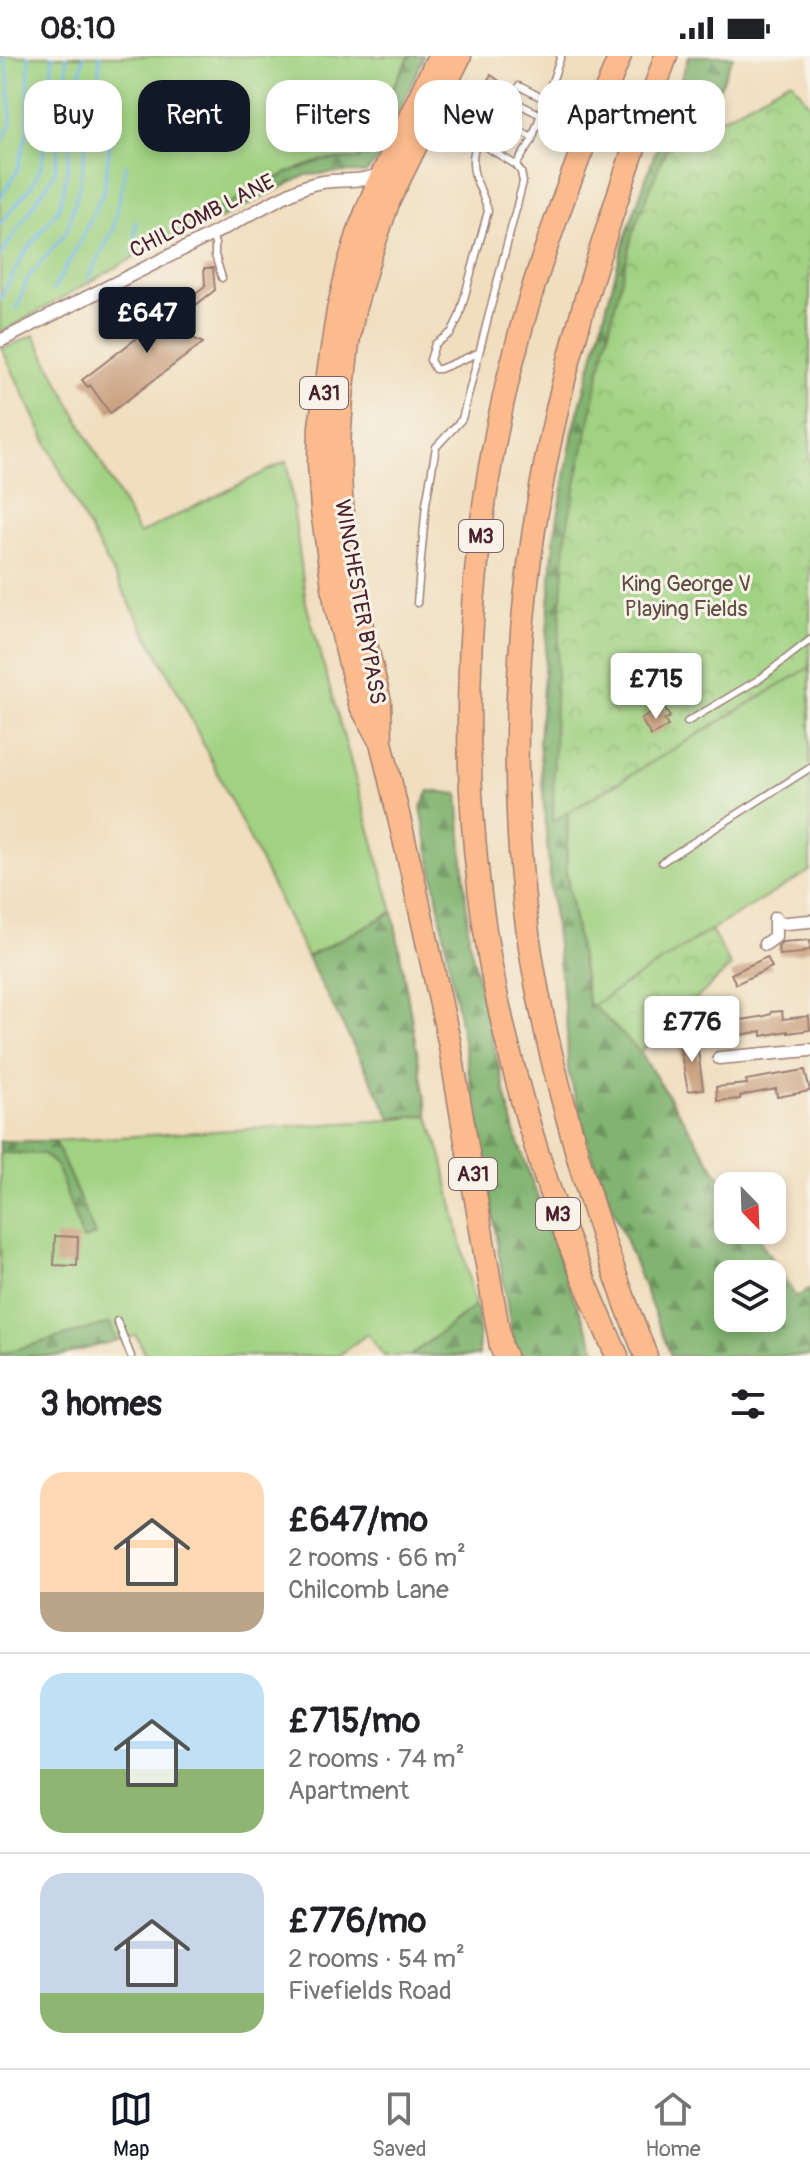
<!DOCTYPE html>
<meta charset="utf-8">
<style>
:root{--surface:#fff;--page:#f2f2f2;--text:#202124;--muted:#757577;--line:#e0e0e0;--accent:#111827}
body{margin:0;font-family:Pangolin,sans-serif;background:var(--page);color:var(--text);height:100vh;display:flex;flex-direction:column;font-size:30px;white-space:nowrap}
*{box-sizing:border-box;margin:0}
p{font-size:26px;color:var(--muted)}
.icon{flex:none;width:44px;height:44px;fill:none;stroke:currentColor;stroke-width:2;stroke-linecap:round;stroke-linejoin:round}
.map{position:relative;height:1300px;overflow:hidden}
.panel{display:flex;flex-direction:column;background:var(--surface);flex:1}
.panel>*{flex:none}
.top-card{position:absolute;left:24px;top:24px;width:762px;height:72px;display:flex;gap:16px}
.needle{width:52px;rotate:157deg}
.tools{position:absolute;left:714px;top:1116px;display:grid;gap:16px}
.tools a{display:grid;place-items:center;width:72px;height:72px;border-radius:16px;background:var(--surface);box-shadow:0 4px 12px #0003;font-size:40px}
.price{position:absolute;translate:-50% -68px;padding:0 18px;border-radius:8px;background:#fff;color:#222;font-size:26px;line-height:52px;filter:drop-shadow(0 2px 4px #0008)}
.price::after{content:'';position:absolute;left:50%;top:48px;width:24px;height:18px;margin-left:-12px;background:inherit;clip-path:polygon(0 0,100% 0,50% 100%)}
.price.active{background:var(--accent);color:#fff}
ul{padding:0;list-style:none}
li{display:flex;align-items:center;gap:24px;height:200px;padding:0 40px}
li+li{border-top:2px solid var(--line)}
li span{display:grid;place-items:center;flex:none;width:224px;height:160px;border-radius:24px;color:#555}
li>.icon{margin-inline-start:auto}
span .icon{width:96px;height:96px;fill:#fffc;stroke-width:1}
li b{font-size:34px}
h2{display:flex;justify-content:space-between;align-items:center;height:96px;padding:0 40px;font-size:34px}
.chip{padding:0 28px;border-radius:24px;background:var(--surface);box-shadow:0 4px 12px #0003;font-size:28px;line-height:72px}
.chip.active{background:var(--accent);color:#fff}
.status{display:flex;justify-content:space-between;align-items:center;height:56px;padding:0 40px;background:var(--surface);direction:ltr}
.status svg{height:22px;fill:currentColor}
.menu{display:flex;justify-content:space-around;align-items:center;height:112px;border-top:2px solid var(--line);background:var(--surface);font-size:22px;color:var(--muted)}
.menu a{display:grid;justify-items:center;gap:4px}
.menu .active{color:var(--accent)}
.map>svg:first-child{display:block}
</style>
<div class="status"><b>08:10</b><svg viewBox="0 0 49 12"><path d="M0 12V9h3v3zM5 12V6h3v6zM10 12V3h3v9zM15 12V0h3v12zM26 1h20v11H26zM47 4h2v5h-2z"/></svg></div>
<div class="map">
<svg width="810" height="1300" viewBox="0 0 810 1300">
<defs>
<pattern id="forest-firs" width="22" height="20" patternUnits="userSpaceOnUse" patternTransform="scale(2)"><rect width="22" height="20" fill="#80b470"/><path d="M5 1l3.5 6h-7zM16 11l3.5 6h-7z" fill="#6b925c"/></pattern>
<pattern id="park-crowns" width="20" height="18" patternUnits="userSpaceOnUse" patternTransform="scale(2)"><rect width="20" height="18" fill="#a0d282"/><path d="M2 6a3 3 0 1 1 6 0M12 15a3 3 0 1 1 6 0" fill="none" stroke="#8bb470"/></pattern>
</defs>
<rect width="100%" height="100%" fill="#f7f3e8"/>
<filter id="ink" filterUnits="userSpaceOnUse"><feTurbulence type="fractalNoise" baseFrequency=".0125" numOctaves="2"/><feDisplacementMap in="SourceGraphic" scale="16" xChannelSelector="R" yChannelSelector="G"/><feConvolveMatrix kernelMatrix="1 2 1 2 8 2 1 2 1" color-interpolation-filters="sRGB"/></filter>
<filter id="wash" filterUnits="userSpaceOnUse"><feTurbulence type="fractalNoise" baseFrequency=".006" numOctaves="4" result="noise"/><feDisplacementMap in="SourceGraphic" scale="32" xChannelSelector="R" yChannelSelector="G"/><feGaussianBlur stdDeviation="1.8" result="paint"/><feColorMatrix in="noise" values="0 0 0 0 0 0 0 0 0 0 0 0 0 0 0 0 0 1.4 0 .05"/><feComposite in="paint" operator="in"/></filter>
<g filter="url(#wash)">
<rect width="100%" height="100%" fill="#f0debe"/>
<!-- grass -->
<path fill="#a0d282" stroke="#757856" stroke-width="2" d="M0,0H410L396,25L359,103L324,104L289,116L214,156L0,277Z
M34,279L139,478L287,405L306,547L393,856L307,901L175,630L82,460L2,293Z
M810,611V815L711,874L589,952L566,816L568,757Z
M428,1059L442,1101L475,1250L410,1300H384L367,1278L338,1300H146L136,1279L59,1300H0V1085H55L390,1064Z"/>
<!-- forest -->
<path fill="url(#forest-firs)" stroke="#656a4e" stroke-width="2" fill-rule="evenodd" d="M410,0H424L377,105L365,117L346,116L306,119L218,164L214,156L289,116L324,104L359,103L396,25Z
M689,0H733L672,146L572,720L568,757L566,816L589,951L593,949L640,996L728,1134V1174H753L796,1241L810,1233V1300H671L589,1091L568,1015L567,972L551,839L539,685L554,483L573,376L625,182ZM728,1218H772V1262H728Z
M429,735L458,738L469,885L515,1077L570,1232L599,1300H519L514,1293L481,1084L421,751Z
M393,856L428,1059L391,1062L307,901Z
M0,1085H55L95,1179L83,1184L56,1109L43,1098L0,1097Z
M475,1250L478,1254L479,1300H410Z
M110,1267L116,1284L59,1300H0V1298Z"/>
<!-- park -->
<path fill="url(#park-crowns)" stroke="#757856" stroke-width="2" d="M791,24L810,49V611L553,765L555,640L567,472L605,291L633,176L666,93Z
M711,874L731,910L640,996L593,949Z"/>
<g fill="none" stroke-linecap="round" stroke-linejoin="round">
<!-- stream -->
<path stroke="#7ab9ed" stroke-width="3" d="M0,91L11,67L9,24L4,0
M0,143L18,113L28,73L29,0
M0,168L33,128L42,108L53,0
M134,198L136,166
M0,200L54,118L64,56L67,0
M88,222L113,174L126,109
M53,234L80,186L104,134L114,55
M0,243L24,198L59,152L67,116L83,0
M17,253L27,223L67,175L79,130L99,17L100,0"/>
</g>
<g id="blocks">
<!-- building -->
<path fill="#c79b78" d="M491,19L505,29L485,58L471,49Z
M204,212H213L215,234L169,270L203,287L110,357L90,329L88,331L82,324L205,230Z
M663,650L670,661L664,664L668,670L651,680L641,663Z
M810,884V894L802,895L803,897L779,899L778,890L782,886Z
M767,901L772,911L736,928L731,918Z
M782,955L783,963L809,960L810,974L788,977V975L762,980V975L736,980L735,978L708,979L707,965L730,964V966L765,960L771,958V956Z
M696,979L703,1033L688,1035L680,993L685,992L683,981Z
M805,1014L810,1035L777,1041L776,1033L740,1040V1043L717,1045L716,1031L747,1028L746,1024Z
M55,1180L78,1181L77,1210L54,1209Z"/>
</g>
</g>
<g filter="url(#ink)">
<use href="#blocks" fill-opacity="0" stroke="#9d7e74" stroke-width="2"/>
<g fill="none" stroke-linecap="round" stroke-linejoin="round">
<defs>
<path id="lane" d="M456,26C455,46 458,60 465,78
M519,30L546,44
M533,81L498,65L497,61L509,43L541,59
M477,85C475,91 473,98 473,105C472,122 484,138 488,155L459,261L451,277L435,288L430,304L435,313H440L478,297
M516,109L531,86L561,0
M212,179L215,188V199L222,222
M417,547L426,448L436,391L462,363L523,126L521,116L516,109L465,78L445,79L426,88
M687,666L761,622L810,584
M662,806L810,712
M117,1265L131,1300"/>
<path id="street" d="M0,285C69,251 138,216 207,181C240,165 271,145 304,131C330,120 356,129 381,118
M775,868L810,865
M765,888L775,881V862
M719,1002L810,994"/>
<path id="highway" d="M460,0L389,144L369,203L354,254L348,287L342,342L339,390L341,439L347,494L356,546L380,646L381,686L412,817L449,985L501,1291L505,1300
M380,685L360,648L336,551L322,455L319,407L320,370L338,254L349,207L361,169L375,134L439,0
M617,1300C602,1265 586,1230 572,1194C548,1136 530,1075 514,1014C451,777 455,509 521,273C547,180 583,89 620,0
M646,1300C615,1223 589,1145 568,1064C549,995 533,925 525,854C510,714 516,570 541,432C567,284 616,142 666,0"/>
</defs>
<!-- lane casing -->
<use href="#lane" stroke="#9d7e74" stroke-width="9"/>
<!-- street casing -->
<use href="#street" stroke="#9d7e74" stroke-width="15"/>
<!-- highway casing -->
<use href="#highway" stroke="#9d7e74" stroke-width="25"/>
<!-- lane -->
<use href="#lane" stroke="#fff" stroke-width="6"/>
<!-- street -->
<use href="#street" stroke="#fff" stroke-width="12"/>
<!-- highway -->
<use href="#highway" stroke="#fbbb8d" stroke-width="22"/>
</g>
</g>
<g text-anchor="middle" dominant-baseline="central" stroke-width="6" stroke-linejoin="round" paint-order="stroke">
<!-- shield labels -->
<g fill="#f7f3e8" stroke="#7e5f64" stroke-width="2">
<rect x="300" y="321" width="48" height="32" rx="6"/>
<rect x="459" y="464" width="44" height="32" rx="6"/>
<rect x="449" y="1102" width="48" height="32" rx="6"/>
<rect x="536" y="1142" width="44" height="32" rx="6"/>
</g>
<g font-size="20" font-weight="bold" fill="#4a1f2b">
<text x="324" y="337">A31</text>
<text x="481" y="480">M3</text>
<text x="473" y="1118">A31</text>
<text x="558" y="1158">M3</text>
</g>
<!-- street labels -->
<g font-size="22" fill="#4a1f2b" stroke="#f7f3e8">
<text transform="translate(202 160) rotate(-27)">CHILCOMB LANE</text>
<text transform="translate(360 546) rotate(80)">WINCHESTER BYPASS</text>
</g>
<!-- park labels -->
<g font-size="22" fill="#604c41" stroke="#f7f3e8">
<text x="686" y="528">King George V<tspan x="686" dy="25">Playing Fields</tspan></text>
</g>
</g>
</svg>
<div class="tools">
<a><svg class="needle" viewBox="-14 -14 28 28"><path d="M0-13l5 13h-10z" fill="#e53935"/><path d="M0 13l5-13h-10z" fill="#757577"/></svg></a>
<a><svg class="icon" aria-label="layers" viewBox="0 0 24 24"><path d="M12 4l9 5-9 5-9-5zM3 14l9 5 9-5"/></svg></a>
</div>
<b class="price active" style="left:147px;top:299px">£647</b>
<b class="price" style="left:656px;top:665px">£715</b>
<b class="price" style="left:692px;top:1008px">£776</b>
<div class="top-card">
<a class="chip">Buy</a>
<a class="chip active">Rent</a>
<a class="chip">Filters</a>
<a class="chip">New</a>
<a class="chip">Apartment</a>
</div>
</div>
<section class="panel">
<h2>3 homes<svg class="icon" aria-label="filters" viewBox="0 0 24 24"><path d="M4 7h16M4 17h16"/><circle cx="9" cy="7" r="2"/><circle cx="15" cy="17" r="2"/></svg></h2>
<ul>
<li><span style="background:linear-gradient(#ffd9b3 75%,#b9a48a 0)"><svg class="icon" aria-label="home" viewBox="0 0 24 24"><path d="M3 11l9-7 9 7M6 9v11h12V9"/></svg></span><div><b>£647/mo</b><p>2 rooms · 66 m²</p><p>Chilcomb Lane</p></div></li>
<li><span style="background:linear-gradient(#bfe0f5 60%,#8fb573 0)"><svg class="icon" aria-label="home" viewBox="0 0 24 24"><path d="M3 11l9-7 9 7M6 9v11h12V9"/></svg></span><div><b>£715/mo</b><p>2 rooms · 74 m²</p><p>Apartment</p></div></li>
<li><span style="background:linear-gradient(#c9d6e8 75%,#8fb573 0)"><svg class="icon" aria-label="home" viewBox="0 0 24 24"><path d="M3 11l9-7 9 7M6 9v11h12V9"/></svg></span><div><b>£776/mo</b><p>2 rooms · 54 m²</p><p>Fivefields Road</p></div></li>
</ul>
</section>
<nav class="menu">
<a class="active"><svg class="icon" aria-label="map" viewBox="0 0 24 24"><path d="M3 6l6-2 6 2 6-2v14l-6 2-6-2-6 2zM9 4v14M15 6v14"/></svg>Map</a>
<a><svg class="icon" aria-label="saved" viewBox="0 0 24 24"><path d="M7 4h10v16l-5-4-5 4z"/></svg>Saved</a>
<a><svg class="icon" aria-label="home" viewBox="0 0 24 24"><path d="M3 11l9-7 9 7M6 9v11h12V9"/></svg>Home</a>
</nav>
